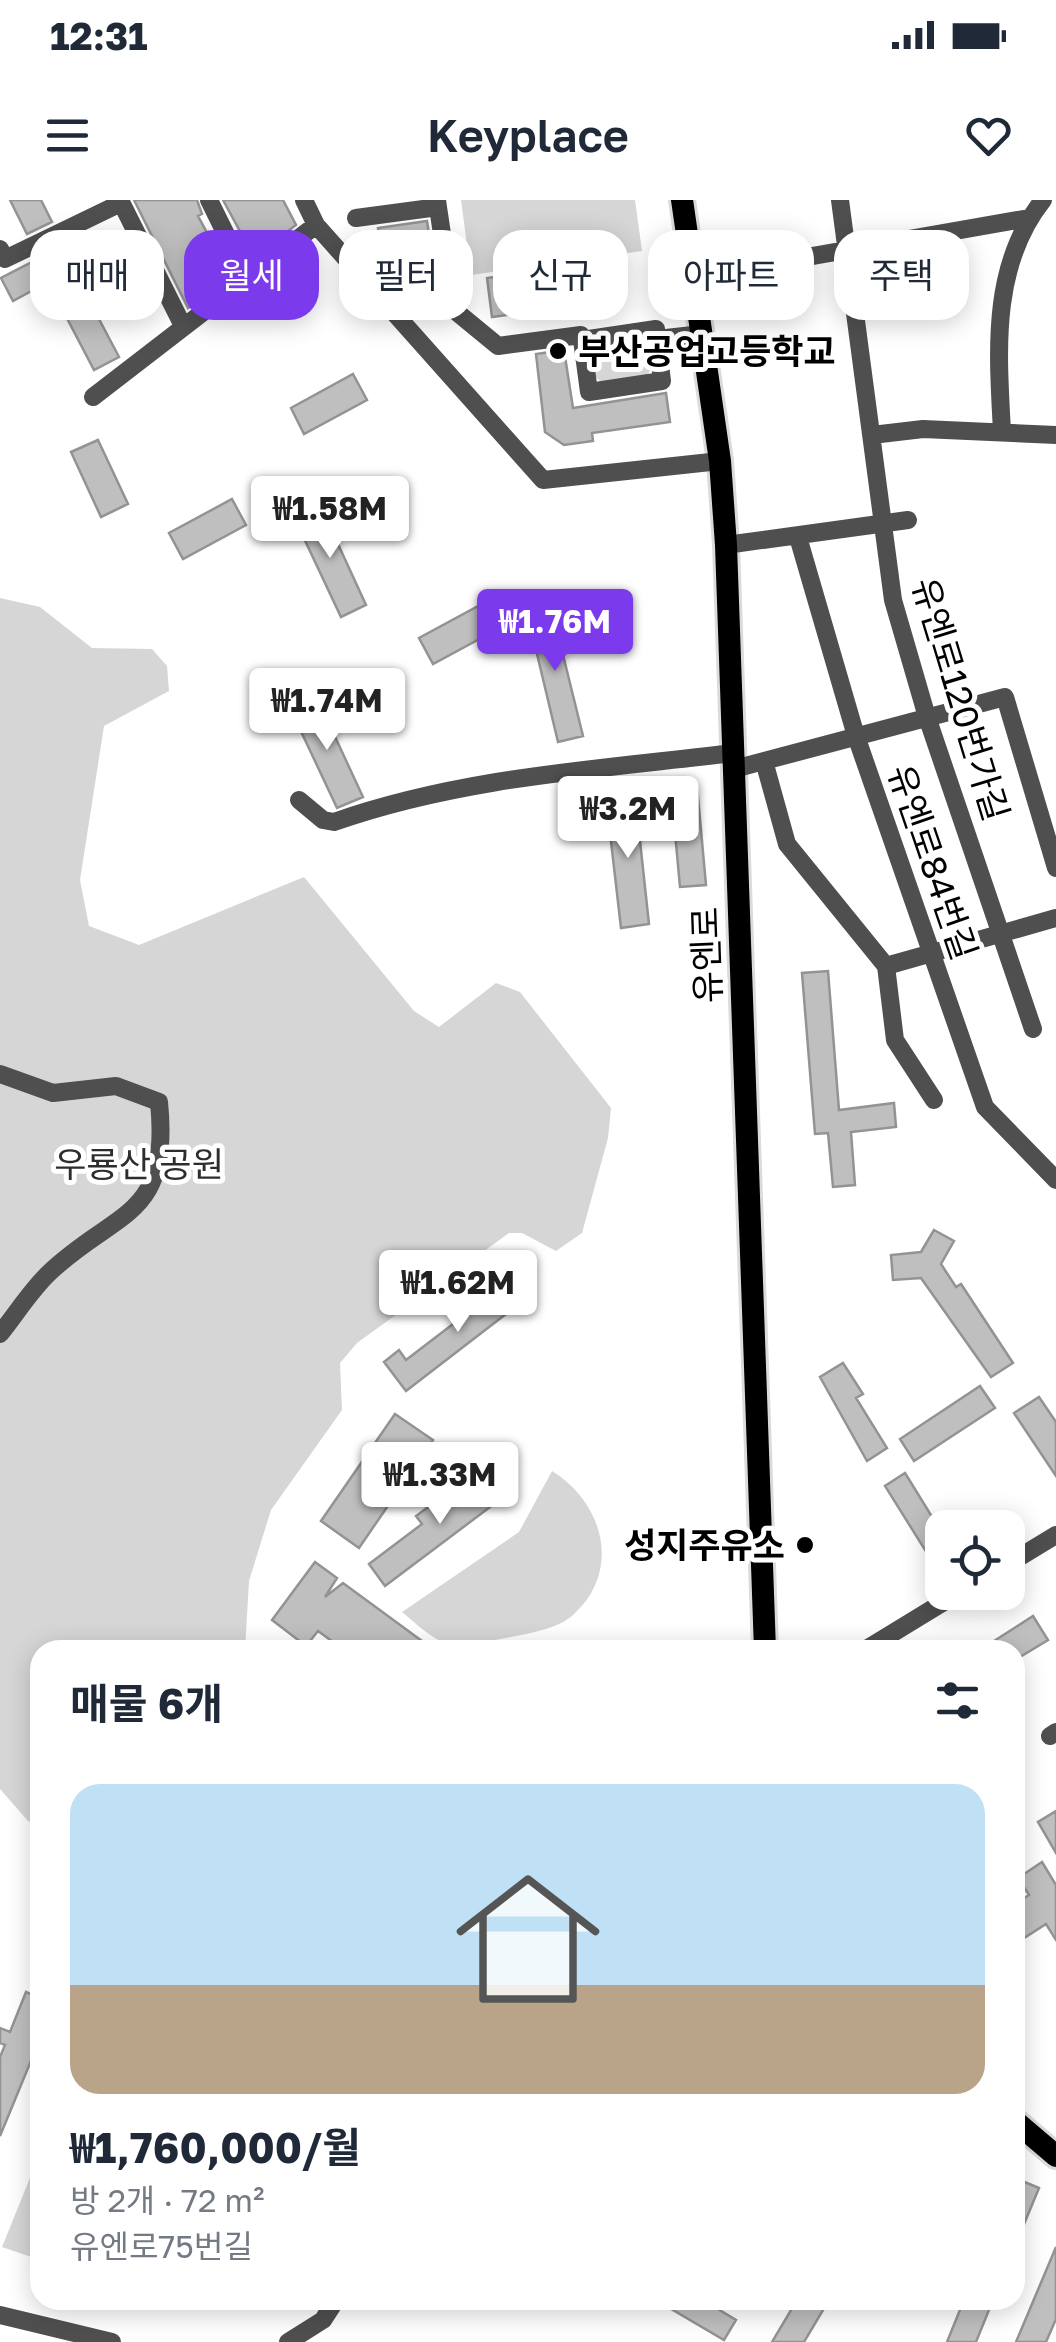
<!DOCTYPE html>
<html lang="ko">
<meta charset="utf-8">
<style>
:root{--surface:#fff;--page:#f6f6f7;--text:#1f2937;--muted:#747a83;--accent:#7c3aed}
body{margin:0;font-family:"Golos Text","Noto Sans KR",sans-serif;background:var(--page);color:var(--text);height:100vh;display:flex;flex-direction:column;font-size:38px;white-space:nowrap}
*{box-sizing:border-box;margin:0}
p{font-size:32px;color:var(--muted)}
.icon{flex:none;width:55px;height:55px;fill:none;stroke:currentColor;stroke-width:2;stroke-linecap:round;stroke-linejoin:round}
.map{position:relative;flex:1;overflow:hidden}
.details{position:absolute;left:30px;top:1440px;width:995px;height:670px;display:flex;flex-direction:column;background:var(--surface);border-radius:30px;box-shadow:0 5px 25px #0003}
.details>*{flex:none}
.hud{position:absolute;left:30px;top:30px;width:998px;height:90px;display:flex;gap:20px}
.buttons{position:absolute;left:925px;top:1310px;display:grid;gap:20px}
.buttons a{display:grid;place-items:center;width:100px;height:100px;border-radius:20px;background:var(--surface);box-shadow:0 5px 25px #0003;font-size:50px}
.price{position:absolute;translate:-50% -85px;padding:0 22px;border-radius:10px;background:#fff;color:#222;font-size:32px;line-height:65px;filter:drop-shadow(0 2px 5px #0008)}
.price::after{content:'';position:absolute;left:50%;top:60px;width:30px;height:22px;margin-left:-15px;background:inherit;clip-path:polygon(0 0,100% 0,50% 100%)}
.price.active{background:var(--accent);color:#fff}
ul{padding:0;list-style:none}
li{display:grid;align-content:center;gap:20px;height:530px;padding:0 40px}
li span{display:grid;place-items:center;height:310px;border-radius:30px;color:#555}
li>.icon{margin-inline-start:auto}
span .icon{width:180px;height:180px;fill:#fffc;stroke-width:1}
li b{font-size:42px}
h2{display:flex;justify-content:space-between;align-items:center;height:120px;padding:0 40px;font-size:42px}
.pill{padding:0 35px;border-radius:30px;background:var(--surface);box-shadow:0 5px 25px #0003;font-size:35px;line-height:90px}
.pill.active{background:var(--accent);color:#fff}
.status{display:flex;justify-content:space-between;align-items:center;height:70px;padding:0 50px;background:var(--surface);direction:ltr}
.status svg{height:28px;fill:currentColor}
header{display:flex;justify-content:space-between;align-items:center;height:130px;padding:0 40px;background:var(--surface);font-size:45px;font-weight:600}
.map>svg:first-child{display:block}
</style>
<div class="status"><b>12:31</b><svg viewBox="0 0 49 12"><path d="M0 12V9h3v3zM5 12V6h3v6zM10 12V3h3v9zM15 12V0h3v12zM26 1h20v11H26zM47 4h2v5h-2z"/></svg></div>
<header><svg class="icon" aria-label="menu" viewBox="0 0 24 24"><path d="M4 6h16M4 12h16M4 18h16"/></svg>Keyplace<svg class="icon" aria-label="heart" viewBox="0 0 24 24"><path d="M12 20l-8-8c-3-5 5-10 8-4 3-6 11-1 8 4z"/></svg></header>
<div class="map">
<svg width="1056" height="2142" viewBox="0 0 1056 2142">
<rect width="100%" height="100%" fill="#fff"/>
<!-- green -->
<path fill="#d6d6d6" d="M461,0H635L642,51L471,75Z
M636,139L645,144L650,171L644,179L604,184L595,177L592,155L600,145Z
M0,398L40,407L92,448L152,449L167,466L169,491L104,526L80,680L89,726L139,745L304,677L414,811L439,827L496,783L520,792L611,908L608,938L582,1033L556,1051L522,1033H509L357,1143L340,1163L342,1210L271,1310L249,1381L245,1450H40V1623L28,1621L0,1589Z
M552,1271C604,1303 622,1371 573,1415C557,1430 521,1435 500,1439C486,1442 467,1449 454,1446C433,1441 418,1425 402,1412L519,1332Z
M40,1953V2060L2,2047Z"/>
<!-- building -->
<path fill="#bfbfbf" stroke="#939393" stroke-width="2.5" d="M10,0H41L52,22L27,34Z
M134,0H197L202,14L198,16L230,75L188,108Z
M223,0H283L296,25L254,57Z
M427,21L434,67L407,70L401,56L392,58L391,47L381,48L378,28Z
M61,47L119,157L94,170L48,82L13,101L1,78Z
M550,70L555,108L492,117L487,78Z
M564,150L573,208L666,193L670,222L592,233L593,241L564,245L545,232L536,154Z
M353,174L367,200L304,234L291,208Z
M98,240L128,304L101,317L71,252Z
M232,299L246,325L183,359L169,333Z
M320,305L366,405L341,417L294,317Z
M482,404L496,430L433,464L419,438Z
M551,406L583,536L558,542L527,412Z
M317,498L363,597L337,608L291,510Z
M697,586L706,685L680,687L671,589Z
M635,595L649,724L621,728L606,598Z
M828,771L839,910L894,903L896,927L851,932L855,985L833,987L828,933L815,934L802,773Z
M934,1030L954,1041L941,1064L956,1087L961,1084L1013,1163L991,1177L921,1078L893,1080L891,1055L921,1052Z
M517,1075L532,1094L406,1191L384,1162L399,1150L406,1160Z
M843,1163L863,1194L856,1198L887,1248L867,1261L820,1177Z
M980,1186L995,1208L914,1261L900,1239Z
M1039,1197L1056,1222V1276L1014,1213Z
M395,1214L433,1240L359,1348L321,1321Z
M499,1269L514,1289L385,1386L369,1364L422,1324L416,1316L431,1305L438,1315Z
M905,1273L942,1333V1377L885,1286Z
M315,1362L337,1378L325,1397L343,1383L422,1441L415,1450H344L318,1431L306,1446L272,1420Z
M1033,1416L1048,1440L1015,1460V1450H980Z
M1056,1611V1653L1038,1622Z
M1042,1662L1056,1685V1740L1046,1724L1015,1744V1704L1029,1695L1018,1678Z
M26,1792L40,1798V1839L0,1936V1857L5,1845L0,1843V1828L10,1832Z
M1015,1978L1039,1988L1015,2046Z
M1056,2047V2119L1046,2142H1016Z
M656,2100H703L736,2120L724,2140Z
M797,2100H829L804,2142H772Z
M964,2100H993L976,2142H947Z"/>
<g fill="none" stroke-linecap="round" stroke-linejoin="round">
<defs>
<path id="major" d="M682,0L720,261L726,345L765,1450
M1015,1921L1056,1956"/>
</defs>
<!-- major casing -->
<use href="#major" stroke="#dbdbdb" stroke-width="28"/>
<!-- minor -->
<path stroke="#4f4f4f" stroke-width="18" d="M120,0L183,126
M209,0L247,77
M304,0L316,25L543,280L720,261
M840,0L893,400L927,517L1033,829
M438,7L453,109L498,146L581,135L582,140
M356,18L438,7L437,0
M0,49L5,59L121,3
M693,77L1029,18
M412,81L449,78
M657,139L656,129L582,140L589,192L662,181L657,139L702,134
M93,197L316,25
M1002,232C998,153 990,67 1043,0
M872,235L923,229L1056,235
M798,337L856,536L985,907L1056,980
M726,345L908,320
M764,561L787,644L886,766L895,840L934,900
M734,569L1005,497L1056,668
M299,600L323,620L334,622C462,577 600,569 734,553
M886,766L1056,718
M0,874L53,893L116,886L159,902C171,1020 116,1009 49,1073C31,1090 16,1114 0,1134
M1008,1364L1056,1335
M865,1450L960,1392
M1050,1536L1056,1532
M0,2115L112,2142
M288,2142L323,2120L336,2100"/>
<!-- major -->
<use href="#major" stroke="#000" stroke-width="22"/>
</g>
<!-- markers -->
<g fill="#000" stroke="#fff" stroke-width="4">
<circle cx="558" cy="151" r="10"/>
<circle cx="805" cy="1345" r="10"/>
</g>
<g text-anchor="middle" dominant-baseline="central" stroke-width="10" stroke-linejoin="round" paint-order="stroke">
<!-- poi labels -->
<g font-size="35" font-weight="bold" fill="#000" stroke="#fff" text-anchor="start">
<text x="578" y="151">부산공업고등학교</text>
<text x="785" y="1345" text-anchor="end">성지주유소</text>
</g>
<!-- street labels -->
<g font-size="35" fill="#000" stroke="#fff">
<text transform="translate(961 499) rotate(73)">유엔로120번가길</text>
<text transform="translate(933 662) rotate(71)">유엔로84번길</text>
<text transform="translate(706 755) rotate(-92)">유엔로</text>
</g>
<!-- park labels -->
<g font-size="35" fill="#2d2d2d" stroke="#fff">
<text x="139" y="964">우룡산 공원</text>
</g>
</g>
</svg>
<div class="buttons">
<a><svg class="icon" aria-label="locate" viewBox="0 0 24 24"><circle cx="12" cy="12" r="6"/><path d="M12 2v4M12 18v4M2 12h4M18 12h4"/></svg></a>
</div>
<b class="price" style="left:330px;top:361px">₩1.58M</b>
<b class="price active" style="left:555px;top:474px">₩1.76M</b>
<b class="price" style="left:327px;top:553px">₩1.74M</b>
<b class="price" style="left:628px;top:661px">₩3.2M</b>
<b class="price" style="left:458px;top:1135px">₩1.62M</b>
<b class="price" style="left:440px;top:1327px">₩1.33M</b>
<div class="hud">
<a class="pill">매매</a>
<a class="pill active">월세</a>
<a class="pill">필터</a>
<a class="pill">신규</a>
<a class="pill">아파트</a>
<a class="pill">주택</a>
</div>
<section class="details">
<h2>매물 6개<svg class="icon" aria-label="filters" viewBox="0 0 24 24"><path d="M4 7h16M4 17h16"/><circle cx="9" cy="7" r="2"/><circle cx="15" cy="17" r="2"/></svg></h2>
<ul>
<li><span style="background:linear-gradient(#bfe0f5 65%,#b9a48a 0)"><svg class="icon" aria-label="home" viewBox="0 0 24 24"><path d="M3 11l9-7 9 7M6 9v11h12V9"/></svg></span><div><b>₩1,760,000/월</b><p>방 2개 · 72 m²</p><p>유엔로75번길</p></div></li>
</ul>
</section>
</div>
